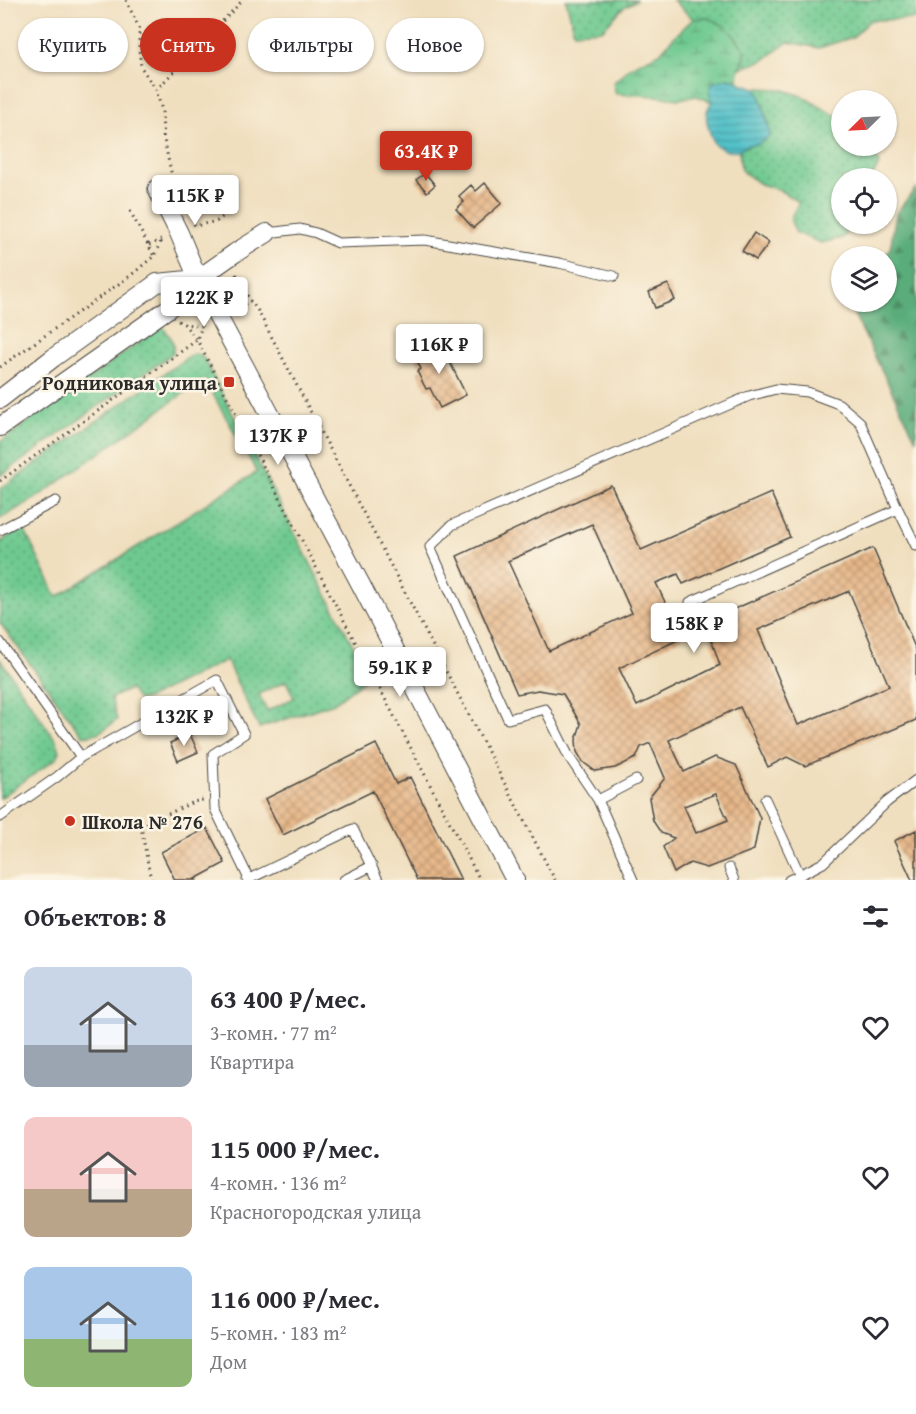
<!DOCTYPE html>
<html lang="ru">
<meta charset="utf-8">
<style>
:root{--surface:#fff;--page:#f7f7f7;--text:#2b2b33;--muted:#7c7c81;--accent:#c8321e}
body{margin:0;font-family:"Gentium Book Plus",serif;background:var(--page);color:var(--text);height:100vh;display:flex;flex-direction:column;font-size:22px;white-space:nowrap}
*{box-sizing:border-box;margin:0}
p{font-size:20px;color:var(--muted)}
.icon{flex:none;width:33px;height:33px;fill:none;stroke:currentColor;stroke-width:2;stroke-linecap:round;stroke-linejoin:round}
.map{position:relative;height:880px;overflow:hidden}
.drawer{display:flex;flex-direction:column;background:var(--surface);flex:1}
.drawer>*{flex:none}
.banner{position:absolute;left:18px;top:18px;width:600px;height:54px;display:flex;gap:12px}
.needle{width:39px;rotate:246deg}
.controls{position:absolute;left:831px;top:90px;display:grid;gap:12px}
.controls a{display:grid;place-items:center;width:66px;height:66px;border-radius:50%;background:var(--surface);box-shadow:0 2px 4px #0004;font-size:30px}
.price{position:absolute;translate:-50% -51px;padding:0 14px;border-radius:6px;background:#fff;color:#222;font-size:20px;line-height:39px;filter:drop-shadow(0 2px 3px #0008)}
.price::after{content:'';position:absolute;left:50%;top:36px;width:18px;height:14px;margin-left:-9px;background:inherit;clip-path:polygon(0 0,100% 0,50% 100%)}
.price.current{background:var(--accent);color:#fff}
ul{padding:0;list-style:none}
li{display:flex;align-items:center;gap:18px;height:150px;padding:0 24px}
li span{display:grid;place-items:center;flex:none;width:168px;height:120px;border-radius:12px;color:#555}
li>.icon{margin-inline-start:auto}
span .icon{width:72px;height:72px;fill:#fffc;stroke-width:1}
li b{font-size:26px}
h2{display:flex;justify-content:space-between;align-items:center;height:72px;padding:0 24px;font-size:26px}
.chip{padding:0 21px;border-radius:27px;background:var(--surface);box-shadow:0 2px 4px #0004;font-size:21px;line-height:54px}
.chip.current{background:var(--accent);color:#fff}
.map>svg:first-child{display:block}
</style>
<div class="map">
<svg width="916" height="880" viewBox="0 0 916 880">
<defs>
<pattern id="grass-dots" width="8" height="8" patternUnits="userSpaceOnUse" patternTransform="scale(1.5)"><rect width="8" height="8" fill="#6ec990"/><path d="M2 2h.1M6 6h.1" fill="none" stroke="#5ba376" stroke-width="1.8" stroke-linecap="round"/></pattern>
<pattern id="forest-firs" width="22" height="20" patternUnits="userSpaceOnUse" patternTransform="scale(1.5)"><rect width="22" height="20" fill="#5aad7a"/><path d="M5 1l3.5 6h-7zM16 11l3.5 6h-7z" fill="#4b8d64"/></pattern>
<pattern id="wetland-marsh" width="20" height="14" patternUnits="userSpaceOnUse" patternTransform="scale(1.5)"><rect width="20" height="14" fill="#6ec990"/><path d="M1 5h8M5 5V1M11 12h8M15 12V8" fill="none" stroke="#5ba376"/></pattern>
<pattern id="water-rules" width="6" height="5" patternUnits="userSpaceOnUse" patternTransform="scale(1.5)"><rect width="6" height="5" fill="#52c0c8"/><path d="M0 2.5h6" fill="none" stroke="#449ca3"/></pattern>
<pattern id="building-cross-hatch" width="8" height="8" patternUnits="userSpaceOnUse" patternTransform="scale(1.5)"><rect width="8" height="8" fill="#e7b789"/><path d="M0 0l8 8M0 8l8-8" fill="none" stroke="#bb9570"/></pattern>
</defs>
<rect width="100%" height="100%" fill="#fcf5e5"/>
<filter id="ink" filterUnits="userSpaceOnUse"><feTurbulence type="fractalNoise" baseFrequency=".0167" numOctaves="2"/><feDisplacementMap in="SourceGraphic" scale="12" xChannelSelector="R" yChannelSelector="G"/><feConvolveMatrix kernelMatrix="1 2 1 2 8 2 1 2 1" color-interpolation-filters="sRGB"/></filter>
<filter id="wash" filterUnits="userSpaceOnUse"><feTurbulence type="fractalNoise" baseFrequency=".008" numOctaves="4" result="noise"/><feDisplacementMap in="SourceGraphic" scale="24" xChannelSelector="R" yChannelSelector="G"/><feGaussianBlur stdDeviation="1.35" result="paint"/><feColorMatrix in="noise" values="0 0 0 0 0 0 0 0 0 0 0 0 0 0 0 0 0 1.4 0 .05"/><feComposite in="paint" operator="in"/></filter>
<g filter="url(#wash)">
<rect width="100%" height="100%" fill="#f0dfbf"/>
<!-- grass -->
<path fill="url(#grass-dots)" stroke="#4c7a5e" stroke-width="1.5" fill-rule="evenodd" d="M566,0H637L624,7L602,30L574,32Z
M673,0H916V19L870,20L853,37L819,48L788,42L764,60L739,69L745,58L708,18L693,19Z
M755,88L781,89L802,96L841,119L842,146H870L875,151L879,165L871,178H842V224H856L842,238L821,243L796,233L790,219L799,202L779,190L758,183L741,170L739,150L748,145L758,144L769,126C765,114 762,97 755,88Z
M162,326C169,335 175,340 173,353L0,476V442Z
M194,354L202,355L369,676L334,703L259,728L226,660L147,699L138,700L130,689L111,698L117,720C107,727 95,738 82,735L0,623V542L23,527L57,597L257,472L204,379L36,498L0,519V489L188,357ZM286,681L294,698L267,711L259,694Z
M0,659L57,742L60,751L57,758L0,798Z"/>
<!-- forest -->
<path fill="url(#forest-firs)" stroke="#426c52" stroke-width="1.5" d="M916,188V440L848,302H886V256H884L890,249L896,213Z"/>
<!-- wetland -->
<path fill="url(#wetland-marsh)" stroke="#4c7a5e" stroke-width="1.5" d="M708,18L725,26L735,37L745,50V58L739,69L738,80L728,78L712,102L697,96L678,99L656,96L616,94L613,83L628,69L642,61L660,53L670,41L693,19Z"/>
<!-- water -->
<path fill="url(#water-rules)" stroke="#3e767a" stroke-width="1.5" d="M728,78C737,80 739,82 746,85C749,86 753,87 756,89C761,93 769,128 770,136L758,144L748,145L739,150L727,151L714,144C709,129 701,115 712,102L709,92L712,83Z"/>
<g id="blocks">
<!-- building -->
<path fill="url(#building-cross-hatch)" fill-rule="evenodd" d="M425,173L435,185L427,192L416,180Z
M485,183L502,203L473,228L456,209L464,202L459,196L471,185L476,191Z
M754,233L769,243L756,260L742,251Z
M668,284L675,300L655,308L649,292Z
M440,342L466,395L440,408L430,388L426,389L417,371L421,369L414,355Z
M611,485L641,550L771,493L790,537L683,584L678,574L656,583L682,638L619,668L637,706L720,665L705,622L873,548L916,650V720L805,766L787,757L768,767L740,707L669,740L684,772L715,757L736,765L760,818L754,850L707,868L690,863L674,873L663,847L674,838L661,833L653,821L649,798L665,778L650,743L641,747L636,758L615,768L595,771L583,762L577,752L576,740L581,724L563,694L538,690L517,694L457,556ZM592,524L632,613L549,651L508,561ZM849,591L889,686L798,725L758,630ZM716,794L728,820L696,833L684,806Z
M190,734L198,752L178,761L170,743Z
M376,744L396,784L410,777L461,880H417L373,791L283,835L265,799Z
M207,828L225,863L195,879L196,880H175L161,852Z
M916,830V880H912L894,841Z"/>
</g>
</g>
<g filter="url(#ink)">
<use href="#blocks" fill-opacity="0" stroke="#494641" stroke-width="1.5"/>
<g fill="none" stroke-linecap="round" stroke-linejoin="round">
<defs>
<path id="service" d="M267,233L300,229L316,233L338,243L425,240L559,263L614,276
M0,530L56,501
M690,602L898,509L916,546
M0,642L81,757
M765,799L800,875L789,880
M598,800L636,780
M0,817L57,777L81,757L217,680L244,734L213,754L215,809L249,879
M729,868L734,880
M800,875L823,863L887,802L916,780
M247,880L353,829L378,880
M344,880L372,866
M633,880L598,800L569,757L545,709L508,719L430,547L452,525L749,396L776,389L807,392L839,404L860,422L898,509"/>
<path id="minor" d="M157,189L179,233L198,279L360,583L515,880
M0,399L53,358L157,283L198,279
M0,427L169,308L198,279L235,253L267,233"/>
</defs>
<!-- service casing -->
<use href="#service" stroke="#494641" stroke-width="11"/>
<!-- minor casing -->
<use href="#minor" stroke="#494641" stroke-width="20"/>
<!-- path -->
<path stroke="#494641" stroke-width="3" stroke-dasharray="1.5 4.5" stroke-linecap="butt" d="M126,0L139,28V49L141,67L156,90L162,110L163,135L173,181
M156,90L243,0
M130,211L154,256
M194,224L195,226L217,221L237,206
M149,245L161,240
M236,274L250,301
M236,275L238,308
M234,310L250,301L257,309L555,880
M178,321L184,324L197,340L202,326L184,324
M0,367L130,276L154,256L162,239
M0,481L197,340L480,880
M151,880L141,827L193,802L203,800"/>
<!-- service -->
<use href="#service" stroke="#fff" stroke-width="9"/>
<!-- minor -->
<use href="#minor" stroke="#fff" stroke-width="18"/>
</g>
</g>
<!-- markers -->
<g fill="#c8321e" stroke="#fcf5e5" stroke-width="2">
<rect x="223" y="376" width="12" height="12" rx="3"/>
<circle cx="70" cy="821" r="6"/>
</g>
<g text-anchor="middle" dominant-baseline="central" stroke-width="5" stroke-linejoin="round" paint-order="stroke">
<!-- poi labels -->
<g font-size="20" font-weight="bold" fill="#2b2b2b" stroke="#fcf5e5" text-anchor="end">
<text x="217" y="382">Родниковая улица</text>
<text x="82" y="821" text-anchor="start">Школа № 276</text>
</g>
</g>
</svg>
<div class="controls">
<a><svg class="needle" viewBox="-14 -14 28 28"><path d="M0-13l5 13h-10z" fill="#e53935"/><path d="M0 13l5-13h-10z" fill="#7c7c81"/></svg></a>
<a><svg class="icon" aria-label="locate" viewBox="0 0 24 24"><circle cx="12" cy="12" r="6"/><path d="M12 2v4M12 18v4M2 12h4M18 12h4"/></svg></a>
<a><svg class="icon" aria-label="layers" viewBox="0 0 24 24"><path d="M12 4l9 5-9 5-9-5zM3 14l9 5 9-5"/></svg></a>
</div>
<b class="price current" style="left:426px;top:182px">63.4K ₽</b>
<b class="price" style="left:195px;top:226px">115K ₽</b>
<b class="price" style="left:204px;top:328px">122K ₽</b>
<b class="price" style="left:439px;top:375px">116K ₽</b>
<b class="price" style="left:278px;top:466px">137K ₽</b>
<b class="price" style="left:694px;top:654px">158K ₽</b>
<b class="price" style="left:400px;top:698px">59.1K ₽</b>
<b class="price" style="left:184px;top:747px">132K ₽</b>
<div class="banner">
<a class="chip">Купить</a>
<a class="chip current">Снять</a>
<a class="chip">Фильтры</a>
<a class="chip">Новое</a>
</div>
</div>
<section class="drawer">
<h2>Объектов: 8<svg class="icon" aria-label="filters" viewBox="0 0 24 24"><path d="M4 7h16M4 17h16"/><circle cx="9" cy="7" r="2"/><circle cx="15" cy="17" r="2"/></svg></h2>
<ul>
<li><span style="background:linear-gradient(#c9d6e8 65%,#9aa5b1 0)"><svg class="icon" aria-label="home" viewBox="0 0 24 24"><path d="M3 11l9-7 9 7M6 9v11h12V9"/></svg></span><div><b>63 400 ₽/мес.</b><p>3-комн. · 77 m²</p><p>Квартира</p></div><svg class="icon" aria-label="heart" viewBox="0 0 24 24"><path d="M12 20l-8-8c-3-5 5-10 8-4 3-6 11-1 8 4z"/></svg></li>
<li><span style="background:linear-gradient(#f6c9c9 60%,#b9a48a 0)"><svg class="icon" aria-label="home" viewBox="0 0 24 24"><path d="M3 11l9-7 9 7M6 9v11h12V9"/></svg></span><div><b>115 000 ₽/мес.</b><p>4-комн. · 136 m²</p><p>Красногородская улица</p></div><svg class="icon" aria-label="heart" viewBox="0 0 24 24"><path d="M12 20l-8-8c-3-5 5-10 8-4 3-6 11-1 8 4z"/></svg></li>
<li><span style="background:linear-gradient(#a9c7e8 60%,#8fb573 0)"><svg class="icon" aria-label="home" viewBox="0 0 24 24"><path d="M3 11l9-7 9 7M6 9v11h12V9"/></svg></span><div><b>116 000 ₽/мес.</b><p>5-комн. · 183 m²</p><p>Дом</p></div><svg class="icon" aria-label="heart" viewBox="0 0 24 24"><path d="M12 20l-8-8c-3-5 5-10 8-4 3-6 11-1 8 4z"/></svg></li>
</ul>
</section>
